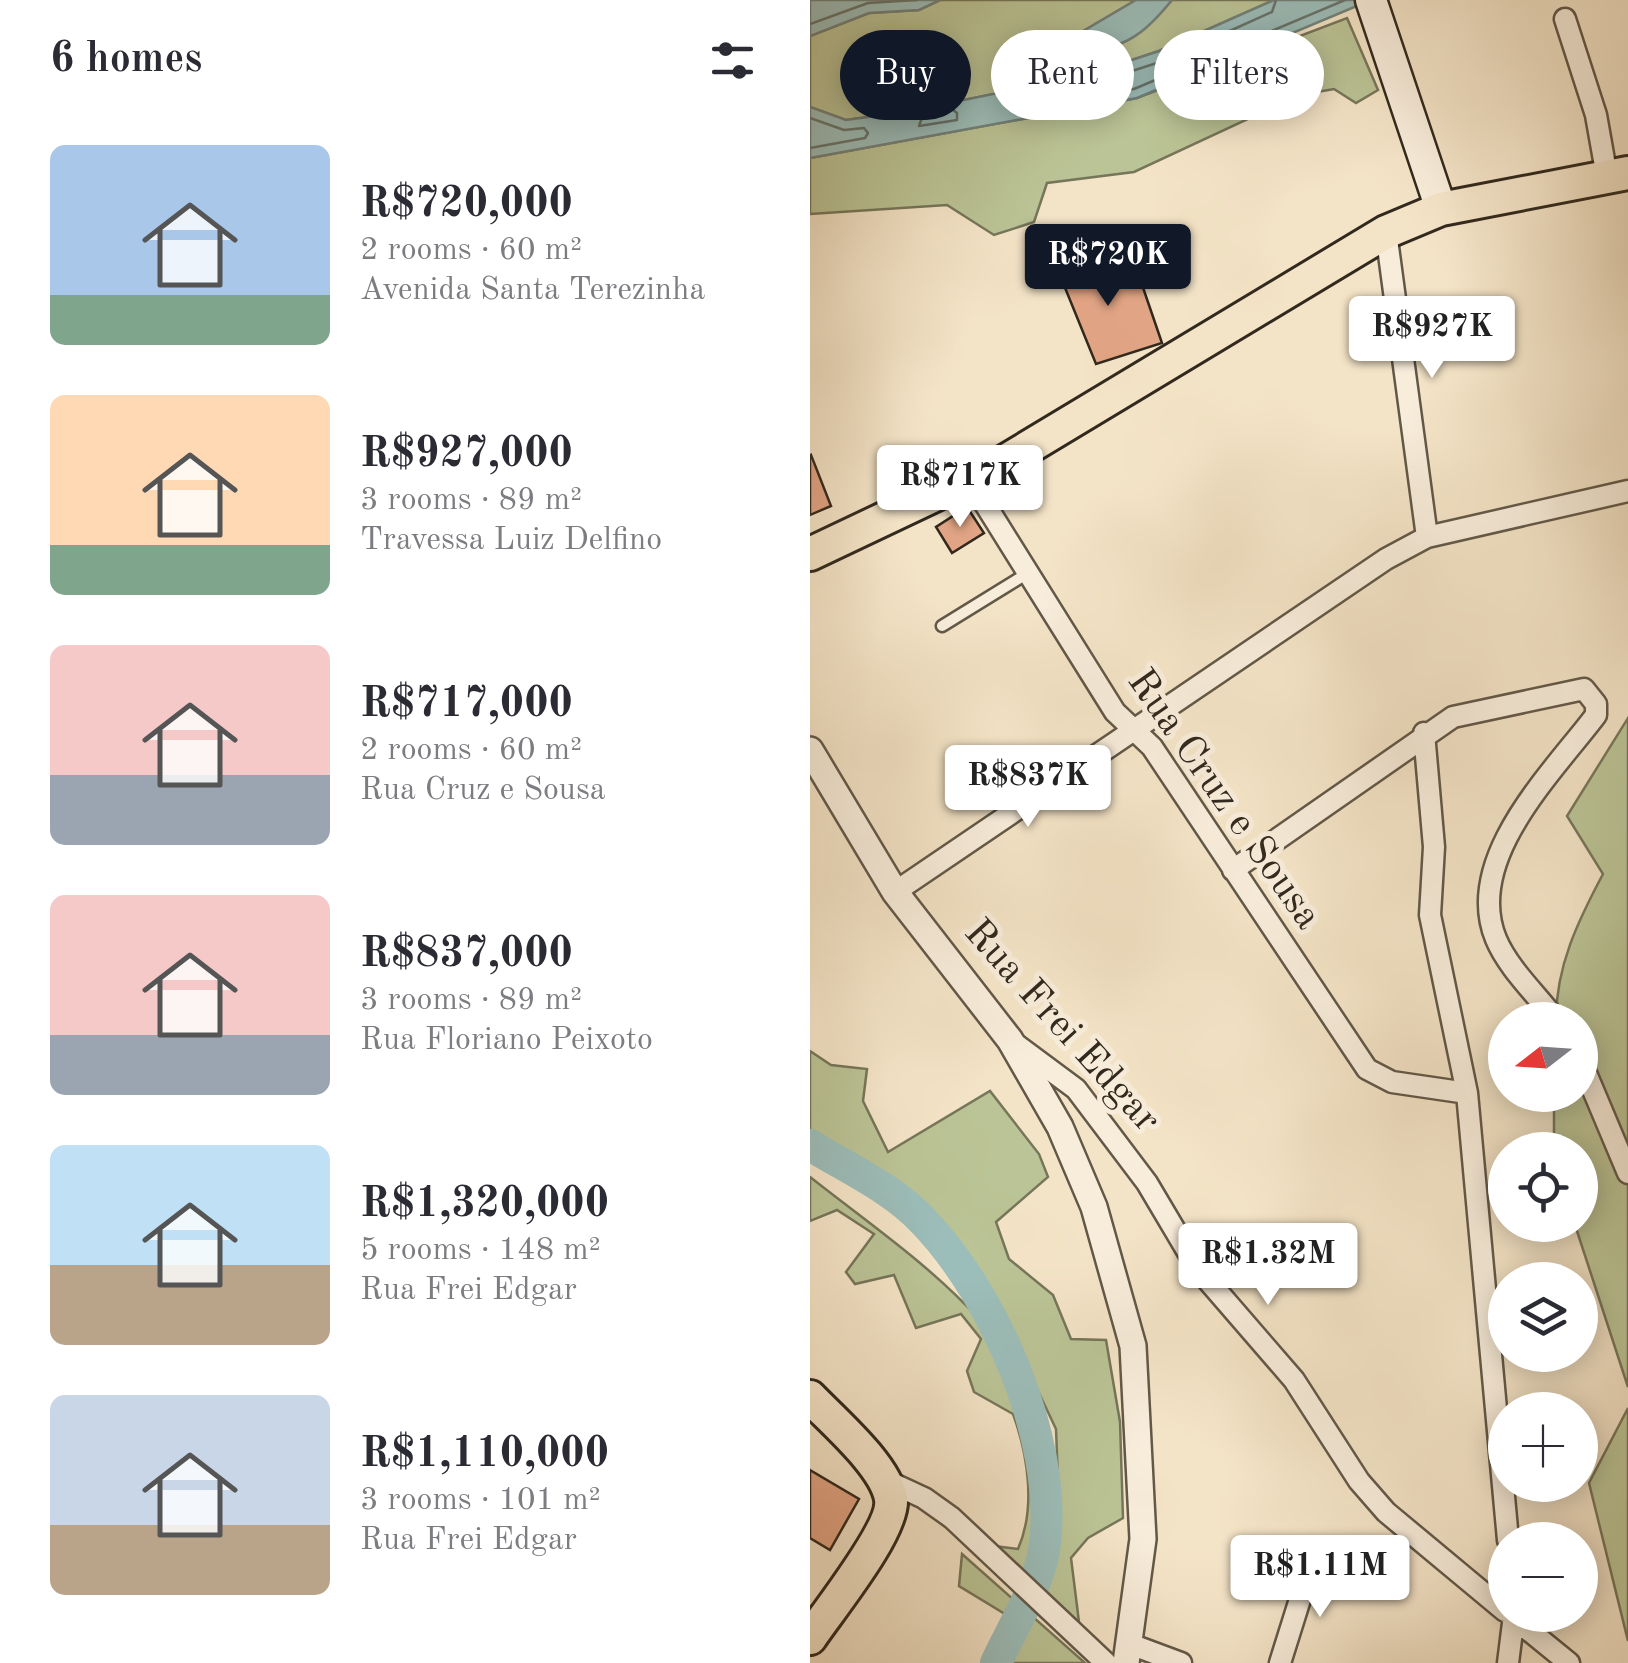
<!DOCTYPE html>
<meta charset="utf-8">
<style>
:root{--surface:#fff;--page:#f2f2f3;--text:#2b2b33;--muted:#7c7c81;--accent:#111827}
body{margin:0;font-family:"Old Standard TT",serif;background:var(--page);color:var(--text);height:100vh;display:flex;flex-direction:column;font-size:38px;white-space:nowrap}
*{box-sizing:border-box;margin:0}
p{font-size:32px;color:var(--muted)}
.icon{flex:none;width:55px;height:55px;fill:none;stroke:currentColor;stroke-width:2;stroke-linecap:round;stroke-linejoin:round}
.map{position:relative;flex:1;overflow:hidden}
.side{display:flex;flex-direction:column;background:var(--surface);width:810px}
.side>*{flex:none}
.top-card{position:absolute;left:30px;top:30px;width:638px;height:90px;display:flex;gap:20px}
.needle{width:65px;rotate:253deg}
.fabs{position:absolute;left:678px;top:1002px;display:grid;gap:20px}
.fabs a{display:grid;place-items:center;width:110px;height:110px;border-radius:50%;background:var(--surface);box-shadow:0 5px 25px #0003;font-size:50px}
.price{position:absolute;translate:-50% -85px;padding:0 22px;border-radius:10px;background:#fff;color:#222;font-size:32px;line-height:65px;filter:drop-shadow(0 2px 5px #0008)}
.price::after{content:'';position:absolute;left:50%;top:60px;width:30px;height:22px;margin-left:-15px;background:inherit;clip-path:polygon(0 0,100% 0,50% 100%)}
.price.active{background:var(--accent);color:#fff}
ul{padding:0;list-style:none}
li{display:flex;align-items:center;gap:30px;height:250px;padding:0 50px}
li span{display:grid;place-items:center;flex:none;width:280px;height:200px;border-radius:15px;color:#555}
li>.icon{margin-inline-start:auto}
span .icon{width:120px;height:120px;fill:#fffc;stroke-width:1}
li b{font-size:42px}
h2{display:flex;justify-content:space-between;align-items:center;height:120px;padding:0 50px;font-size:42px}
.pill{padding:0 35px;border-radius:45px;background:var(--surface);box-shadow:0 5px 25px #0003;font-size:35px;line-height:90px}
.pill.active{background:var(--accent);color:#fff}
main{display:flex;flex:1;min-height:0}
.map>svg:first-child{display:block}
</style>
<main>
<section class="side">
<h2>6 homes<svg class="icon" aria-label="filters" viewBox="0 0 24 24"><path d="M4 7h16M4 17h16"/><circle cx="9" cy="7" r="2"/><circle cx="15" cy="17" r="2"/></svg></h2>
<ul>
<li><span style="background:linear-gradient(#a9c7e8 75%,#7fa58c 0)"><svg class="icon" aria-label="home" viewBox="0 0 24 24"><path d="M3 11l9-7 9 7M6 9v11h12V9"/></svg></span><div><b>R$720,000</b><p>2 rooms · 60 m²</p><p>Avenida Santa Terezinha</p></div></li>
<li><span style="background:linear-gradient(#ffd9b3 75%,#7fa58c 0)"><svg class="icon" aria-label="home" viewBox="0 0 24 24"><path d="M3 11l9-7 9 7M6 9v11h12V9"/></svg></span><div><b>R$927,000</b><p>3 rooms · 89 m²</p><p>Travessa Luiz Delfino</p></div></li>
<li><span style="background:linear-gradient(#f6c9c9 65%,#9aa5b1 0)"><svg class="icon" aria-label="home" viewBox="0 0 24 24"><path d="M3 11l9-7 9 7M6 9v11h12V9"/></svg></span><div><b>R$717,000</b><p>2 rooms · 60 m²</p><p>Rua Cruz e Sousa</p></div></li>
<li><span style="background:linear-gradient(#f6c9c9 70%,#9aa5b1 0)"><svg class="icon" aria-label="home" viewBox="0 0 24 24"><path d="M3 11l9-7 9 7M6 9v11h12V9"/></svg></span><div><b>R$837,000</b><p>3 rooms · 89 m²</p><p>Rua Floriano Peixoto</p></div></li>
<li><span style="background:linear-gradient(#bfe0f5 60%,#b9a48a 0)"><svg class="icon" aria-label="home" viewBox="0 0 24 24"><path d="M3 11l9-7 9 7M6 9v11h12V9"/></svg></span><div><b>R$1,320,000</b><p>5 rooms · 148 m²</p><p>Rua Frei Edgar</p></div></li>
<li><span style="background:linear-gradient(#c9d6e8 65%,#b9a48a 0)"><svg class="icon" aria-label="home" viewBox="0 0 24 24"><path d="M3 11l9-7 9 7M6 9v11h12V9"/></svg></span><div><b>R$1,110,000</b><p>3 rooms · 101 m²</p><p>Rua Frei Edgar</p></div></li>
</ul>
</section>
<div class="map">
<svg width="818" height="1663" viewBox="0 0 818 1663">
<rect width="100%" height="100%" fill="#f4e4c7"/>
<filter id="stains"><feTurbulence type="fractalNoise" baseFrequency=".002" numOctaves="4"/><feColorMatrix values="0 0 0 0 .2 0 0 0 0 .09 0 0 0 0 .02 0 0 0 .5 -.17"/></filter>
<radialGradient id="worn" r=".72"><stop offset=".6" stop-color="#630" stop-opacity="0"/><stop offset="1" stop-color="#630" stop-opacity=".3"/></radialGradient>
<!-- green -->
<path fill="#bbc496" stroke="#76765a" stroke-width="2.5" d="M130,0H326L248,46C304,56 327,42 362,0H464L349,51L246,85L221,113H206L188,93L144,102L134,90L154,69L148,57L110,81L103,111L36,120L0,107V36L59,13L109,10Z
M537,18L568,90L546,103L524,89L467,99L438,119L324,172L237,183L224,222L184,235L137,205L0,214V158L327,98Z
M818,718V1387L765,1225H770V1150H744V1095H770V1020H746C746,966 768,921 793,874L757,816Z
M0,1051L21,1065L57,1069L53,1101L78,1152L180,1091L229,1154L238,1177L186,1222L199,1259L243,1295L261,1339L296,1340L310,1422L313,1518L278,1538L261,1558L270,1630L236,1596L249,1505L246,1429L211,1355L121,1220L84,1190L0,1139Z
M0,1177C57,1222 120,1265 169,1319C207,1360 230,1457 231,1512C231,1535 224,1559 220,1580L184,1546L208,1549C226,1508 218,1455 203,1414L164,1392L157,1371L171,1339L151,1314L106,1328L84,1275L45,1284L36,1272L64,1234L27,1210L0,1221Z
M818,1408V1641L779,1483Z
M152,1554L275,1663H184L208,1622L149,1586Z"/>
<!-- water -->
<path fill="#9cbeba" stroke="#72827c" stroke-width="2.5" d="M0,0H130L109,10L59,13L0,36Z
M326,0H362C324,46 306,52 246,47Z
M464,0H561L327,98L0,158V107L36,120L103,111L110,81L100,65L119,50L148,57L154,69L134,90L144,102L188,93L206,113H221L246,85L349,51Z"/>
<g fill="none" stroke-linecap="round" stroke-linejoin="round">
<!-- shore -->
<path stroke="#67746c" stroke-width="2.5" d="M466,0L462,12L353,61L266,89L264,96L324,89L535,0
M0,24L58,3L107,0
M121,93L147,113V120L109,126Z
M0,118L34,130L54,128L58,133L55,138L0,148"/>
<!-- river -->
<path stroke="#9cbeba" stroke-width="32" d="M0,1145C37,1168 84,1189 114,1222C185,1296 247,1439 235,1543C231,1583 203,1626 186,1663"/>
</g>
<!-- building -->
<path fill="#e1a484" stroke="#32291e" stroke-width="2.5" d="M274,248L281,252L294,286L328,273L352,343L286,364L247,268L252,258Z
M1,455L21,506L0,515V456Z
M157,507L174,533L142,553L126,527Z
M0,1470L49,1499L20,1550L0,1538Z"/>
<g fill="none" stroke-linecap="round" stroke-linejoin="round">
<defs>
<path id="service" d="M132,626L218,573"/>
<path id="minor" d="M755,19L786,115L797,177
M576,232L617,537
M160,480L305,712L342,747L557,1069L582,1082L657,1093
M614,733L624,847L620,915L657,1093L698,1540
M423,870L643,717L774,689L786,704V715C743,772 653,859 686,939C698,968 727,995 746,1020
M85,892L576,559L617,537L818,491
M200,1040L266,1089L337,1183L388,1269L484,1380L549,1481L576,1512L695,1611
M770,1059L818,1173
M73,1479L114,1498L142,1518L296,1663
M700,1615L759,1663
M320,1644L371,1663
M470,1663L502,1561
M698,1663L704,1615"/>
<path id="tertiary" d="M0,750L85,892L200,1040L250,1127L284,1207L323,1346L333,1539L316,1663"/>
<path id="secondary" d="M561,0L631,209"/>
<path id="primary" d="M0,554L194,462L576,232L631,209L818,173
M0,1397C23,1421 76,1466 81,1499C85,1529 18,1611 0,1638"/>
</defs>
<!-- service casing -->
<use href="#service" stroke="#625848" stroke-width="15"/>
<!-- minor casing -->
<use href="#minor" stroke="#625848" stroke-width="25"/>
<!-- tertiary casing -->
<use href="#tertiary" stroke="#625848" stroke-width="30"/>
<!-- secondary casing -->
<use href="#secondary" stroke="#32291e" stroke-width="35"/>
<!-- primary casing -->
<use href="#primary" stroke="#32291e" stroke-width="38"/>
<!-- service -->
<use href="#service" stroke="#f8eddb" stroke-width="10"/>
<!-- minor -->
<use href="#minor" stroke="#f8eddb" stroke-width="20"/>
<!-- tertiary -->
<use href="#tertiary" stroke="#f8eddb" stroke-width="25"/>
<!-- secondary -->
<use href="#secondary" stroke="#f8eddb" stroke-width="30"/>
<!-- primary -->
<use href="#primary" stroke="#f4e4c7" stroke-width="32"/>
</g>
<g text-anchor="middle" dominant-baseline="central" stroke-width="10" stroke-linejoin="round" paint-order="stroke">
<!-- street labels -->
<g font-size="40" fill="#32291e" stroke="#f8eddb">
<text transform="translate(413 800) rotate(55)">Rua Cruz e Sousa</text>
<text transform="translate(251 1027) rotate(48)">Rua Frei Edgar</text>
</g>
</g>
<rect width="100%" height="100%" filter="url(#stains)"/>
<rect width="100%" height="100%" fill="url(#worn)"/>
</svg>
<div class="fabs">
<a><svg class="needle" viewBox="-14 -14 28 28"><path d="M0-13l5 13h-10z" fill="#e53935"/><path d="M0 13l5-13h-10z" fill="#7c7c81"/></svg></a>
<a><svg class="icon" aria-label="locate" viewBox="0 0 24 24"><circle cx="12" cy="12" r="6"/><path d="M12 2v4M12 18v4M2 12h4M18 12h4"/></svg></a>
<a><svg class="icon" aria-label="layers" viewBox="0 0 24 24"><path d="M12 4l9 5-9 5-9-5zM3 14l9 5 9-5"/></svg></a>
<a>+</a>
<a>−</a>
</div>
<b class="price active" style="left:298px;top:309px">R$720K</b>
<b class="price" style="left:622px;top:381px">R$927K</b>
<b class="price" style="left:150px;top:530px">R$717K</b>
<b class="price" style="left:218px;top:830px">R$837K</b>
<b class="price" style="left:458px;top:1308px">R$1.32M</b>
<b class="price" style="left:510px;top:1620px">R$1.11M</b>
<div class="top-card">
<a class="pill active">Buy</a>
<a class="pill">Rent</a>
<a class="pill">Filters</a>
</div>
</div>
</main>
